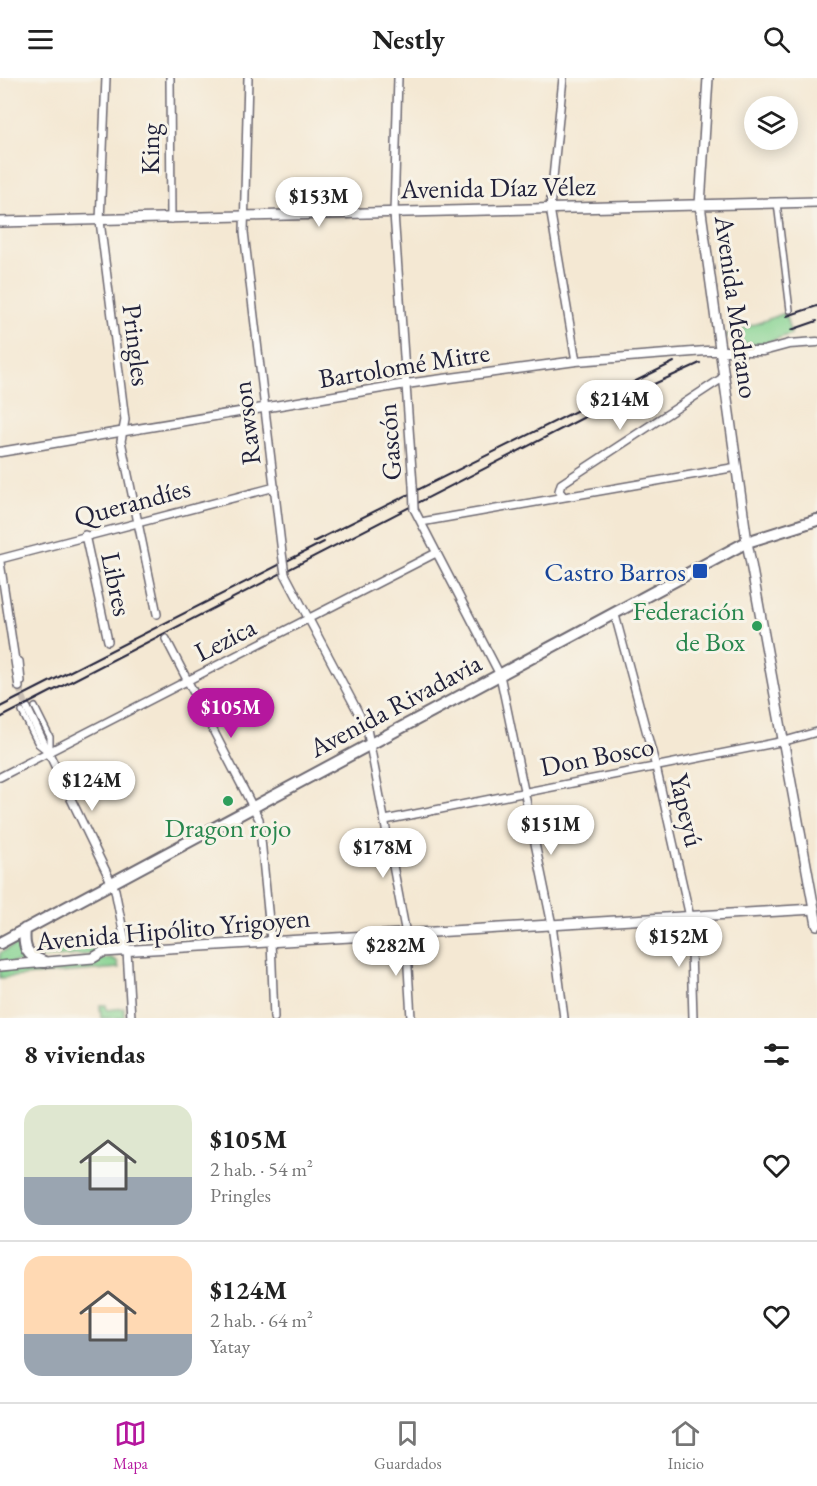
<!DOCTYPE html>
<html lang="es">
<meta charset="utf-8">
<style>
:root{--surface:#fff;--page:#f6f6f6;--text:#222;--muted:#767676;--line:#e0e0e0;--accent:#b5179e}
body{margin:0;font-family:"EB Garamond",serif;background:var(--page);color:var(--text);height:100vh;display:flex;flex-direction:column;font-size:22px;white-space:nowrap}
*{box-sizing:border-box;margin:0}
p{font-size:20px;color:var(--muted)}
.icon{flex:none;width:33px;height:33px;fill:none;stroke:currentColor;stroke-width:2;stroke-linecap:round;stroke-linejoin:round}
.map{position:relative;height:940px;overflow:hidden}
.sheet{display:flex;flex-direction:column;background:var(--surface);flex:1}
.sheet>*{flex:none}
.tools{position:absolute;left:744px;top:18px;display:grid;gap:12px}
.tools a{display:grid;place-items:center;width:54px;height:54px;border-radius:50%;background:var(--surface);box-shadow:0 3px 15px #0003;font-size:30px}
.price{position:absolute;translate:-50% -51px;padding:0 14px;border-radius:21px;background:#fff;color:#222;font-size:20px;line-height:39px;filter:drop-shadow(0 2px 3px #0008)}
.price::after{content:'';position:absolute;left:50%;top:36px;width:18px;height:14px;margin-left:-9px;background:inherit;clip-path:polygon(0 0,100% 0,50% 100%)}
.price.current{background:var(--accent);color:#fff}
ul{padding:0;list-style:none}
li{display:flex;align-items:center;gap:18px;height:150px;padding:0 24px}
li+li{border-top:2px solid var(--line)}
li span{display:grid;place-items:center;flex:none;width:168px;height:120px;border-radius:18px;color:#555}
li>.icon{margin-inline-start:auto}
span .icon{width:72px;height:72px;fill:#fffc;stroke-width:1}
li b{font-size:26px}
h2{display:flex;justify-content:space-between;align-items:center;height:72px;padding:0 24px;font-size:26px}
header{display:flex;justify-content:space-between;align-items:center;height:78px;padding:0 24px;background:var(--surface);font-size:27px;font-weight:700}
.tabs{display:flex;justify-content:space-around;align-items:center;height:84px;border-top:2px solid var(--line);background:var(--surface);font-size:16px;color:var(--muted)}
.tabs a{display:grid;justify-items:center;gap:3px}
.tabs .current{color:var(--accent)}
.map>svg:first-child{display:block}
</style>
<header><svg class="icon" aria-label="menu" viewBox="0 0 24 24"><path d="M4 6h16M4 12h16M4 18h16"/></svg>Nestly<svg class="icon" aria-label="search" viewBox="0 0 24 24"><circle cx="10" cy="10" r="6"/><path d="M15 15l6 6"/></svg></header>
<div class="map">
<svg width="817" height="940" viewBox="0 0 817 940">
<rect width="100%" height="100%" fill="#f7f3e8"/>
<filter id="ink" filterUnits="userSpaceOnUse"><feTurbulence type="fractalNoise" baseFrequency=".0167" numOctaves="2"/><feDisplacementMap in="SourceGraphic" scale="12" xChannelSelector="R" yChannelSelector="G"/><feConvolveMatrix kernelMatrix="1 2 1 2 8 2 1 2 1" color-interpolation-filters="sRGB"/></filter>
<filter id="wash" filterUnits="userSpaceOnUse"><feTurbulence type="fractalNoise" baseFrequency=".008" numOctaves="4" result="noise"/><feDisplacementMap in="SourceGraphic" scale="24" xChannelSelector="R" yChannelSelector="G"/><feGaussianBlur stdDeviation="1.35" result="paint"/><feColorMatrix in="noise" values="0 0 0 0 0 0 0 0 0 0 0 0 0 0 0 0 0 1.4 0 .05"/><feComposite in="paint" operator="in"/></filter>
<g filter="url(#wash)">
<rect width="100%" height="100%" fill="#f4e8d3"/>
<!-- green -->
<path fill="#86d392" stroke="#547a66" stroke-width="1.5" d="M785,235L791,256L759,267L735,264L726,257Z
M121,863L122,868L92,876L42,880L37,875V868Z
M19,865L28,883L0,886V875Z
M111,880L117,883L119,890L0,900V892Z
M100,927H106L107,932L124,930V940H101Z"/>
</g>
<g filter="url(#ink)">
<g fill="none" stroke-linecap="round" stroke-linejoin="round">
<!-- minor-tunnel -->
<path stroke="#cac0b5" stroke-width="7" stroke-dasharray="7 3.5" stroke-linecap="butt" d="M19,609L27,630"/>
<defs>
<path id="pedestrian" d="M777,125L790,232
M14,579L20,583L22,604
M35,629L50,659V675
M22,634L38,666L48,674"/>
<path id="minor" d="M106,0L100,143L125,342L121,363L157,536
M170,0L171,141
M248,0L244,154L282,475
M398,0L394,135L413,407
M563,0L550,130L576,283
M564,419L559,413L561,406L724,299
M414,431L500,597L552,847L564,940
M421,444L737,389
M85,457L108,563
M0,481L275,409
M0,484L19,609
M285,496L367,651L406,856L411,940
M615,537L656,689L690,839L693,940
M166,561L259,741L271,863L274,940
M27,630L115,812L127,873L131,940
M0,699L436,475
M385,742L785,663L817,654"/>
<path id="tertiary" d="M0,374L406,306L576,283L706,273H763L789,266L817,264"/>
<path id="secondary" d="M708,0L700,127L747,464L817,847
M0,144L817,124
M0,888L93,880L103,874L814,831"/>
<path id="primary" d="M25,851C23,870 26,877 44,884
M0,865L747,464L817,442"/>
</defs>
<!-- pedestrian casing -->
<use href="#pedestrian" stroke="#6c6770" stroke-width="8"/>
<!-- minor casing -->
<use href="#minor" stroke="#6c6770" stroke-width="10"/>
<!-- tertiary casing -->
<use href="#tertiary" stroke="#6c6770" stroke-width="11"/>
<!-- secondary casing -->
<use href="#secondary" stroke="#6c6770" stroke-width="12"/>
<!-- primary casing -->
<use href="#primary" stroke="#6c6770" stroke-width="14"/>
<!-- pedestrian -->
<use href="#pedestrian" stroke="#fff" stroke-width="5"/>
<!-- minor -->
<use href="#minor" stroke="#fff" stroke-width="7"/>
<!-- tertiary -->
<use href="#tertiary" stroke="#fff" stroke-width="8"/>
<!-- secondary -->
<use href="#secondary" stroke="#fff" stroke-width="9"/>
<!-- primary -->
<use href="#primary" stroke="#fff" stroke-width="10"/>
<!-- rail -->
<path stroke="#22223b" stroke-width="2" d="M787,238L817,228
M791,252L817,243
M313,464L674,284
M0,629L324,464
M0,640L606,328L700,285"/>
<defs>
<path id="minor-bridge" d="M413,407L414,431
M282,475L285,496"/>
</defs>
<!-- minor-bridge casing -->
<use href="#minor-bridge" stroke="#6c6770" stroke-width="10" stroke-linecap="butt"/>
<!-- minor-bridge -->
<use href="#minor-bridge" stroke="#fff" stroke-width="7"/>
</g>
</g>
<!-- markers -->
<rect fill="#1a4fb4" stroke="#f7f3e8" stroke-width="2" x="692" y="485" width="16" height="16" rx="3"/>
<g fill="#2e9e5b" stroke="#f7f3e8" stroke-width="2">
<circle cx="757" cy="548" r="6"/>
<circle cx="228" cy="723" r="6"/>
</g>
<g text-anchor="middle" dominant-baseline="central" stroke-width="6" stroke-linejoin="round" paint-order="stroke">
<!-- street labels -->
<g font-size="27" fill="#22223b" stroke="#f7f3e8">
<text transform="translate(149 71) rotate(-90)">King</text>
<text transform="translate(498 109) rotate(-1)">Avenida Díaz Vélez</text>
<text transform="translate(737 229) rotate(82)">Avenida Medrano</text>
<text transform="translate(137 267) rotate(83)">Pringles</text>
<text transform="translate(404 287) rotate(-9)">Bartolomé Mitre</text>
<text transform="translate(246 345) rotate(-97)">Rawson</text>
<text transform="translate(389 364) rotate(-94)">Gascón</text>
<text transform="translate(132 424) rotate(-15)">Querandíes</text>
<text transform="translate(117 506) rotate(78)">Libres</text>
<text transform="translate(225 561) rotate(-27)">Lezica</text>
<text transform="translate(395 627) rotate(-28)">Avenida Rivadavia</text>
<text transform="translate(597 678) rotate(-11)">Don Bosco</text>
<text transform="translate(687 732) rotate(77)">Yapeyú</text>
<text transform="translate(173 851) rotate(-5)">Avenida Hipólito Yrigoyen</text>
</g>
<!-- transit labels -->
<g font-size="27" fill="#164399" stroke="#f7f3e8" text-anchor="end">
<text x="686" y="493">Castro Barros</text>
</g>
<!-- leisure labels -->
<g font-size="27" fill="#27864d" stroke="#f7f3e8" text-anchor="end">
<text x="745" y="532">Federación<tspan x="745" dy="31">de Box</tspan></text>
<text x="228" y="749" text-anchor="middle">Dragon rojo</text>
</g>
</g>
</svg>
<div class="tools">
<a><svg class="icon" aria-label="layers" viewBox="0 0 24 24"><path d="M12 4l9 5-9 5-9-5zM3 14l9 5 9-5"/></svg></a>
</div>
<b class="price" style="left:319px;top:150px">$153M</b>
<b class="price" style="left:620px;top:353px">$214M</b>
<b class="price current" style="left:231px;top:661px">$105M</b>
<b class="price" style="left:92px;top:734px">$124M</b>
<b class="price" style="left:551px;top:778px">$151M</b>
<b class="price" style="left:383px;top:801px">$178M</b>
<b class="price" style="left:679px;top:890px">$152M</b>
<b class="price" style="left:396px;top:899px">$282M</b>
</div>
<section class="sheet">
<h2>8 viviendas<svg class="icon" aria-label="filters" viewBox="0 0 24 24"><path d="M4 7h16M4 17h16"/><circle cx="9" cy="7" r="2"/><circle cx="15" cy="17" r="2"/></svg></h2>
<ul>
<li><span style="background:linear-gradient(#dfe7d0 60%,#9aa5b1 0)"><svg class="icon" aria-label="home" viewBox="0 0 24 24"><path d="M3 11l9-7 9 7M6 9v11h12V9"/></svg></span><div><b>$105M</b><p>2 hab. · 54 m²</p><p>Pringles</p></div><svg class="icon" aria-label="heart" viewBox="0 0 24 24"><path d="M12 20l-8-8c-3-5 5-10 8-4 3-6 11-1 8 4z"/></svg></li>
<li><span style="background:linear-gradient(#ffd9b3 65%,#9aa5b1 0)"><svg class="icon" aria-label="home" viewBox="0 0 24 24"><path d="M3 11l9-7 9 7M6 9v11h12V9"/></svg></span><div><b>$124M</b><p>2 hab. · 64 m²</p><p>Yatay</p></div><svg class="icon" aria-label="heart" viewBox="0 0 24 24"><path d="M12 20l-8-8c-3-5 5-10 8-4 3-6 11-1 8 4z"/></svg></li>
</ul>
</section>
<nav class="tabs">
<a class="current"><svg class="icon" aria-label="map" viewBox="0 0 24 24"><path d="M3 6l6-2 6 2 6-2v14l-6 2-6-2-6 2zM9 4v14M15 6v14"/></svg>Mapa</a>
<a><svg class="icon" aria-label="saved" viewBox="0 0 24 24"><path d="M7 4h10v16l-5-4-5 4z"/></svg>Guardados</a>
<a><svg class="icon" aria-label="home" viewBox="0 0 24 24"><path d="M3 11l9-7 9 7M6 9v11h12V9"/></svg>Inicio</a>
</nav>
